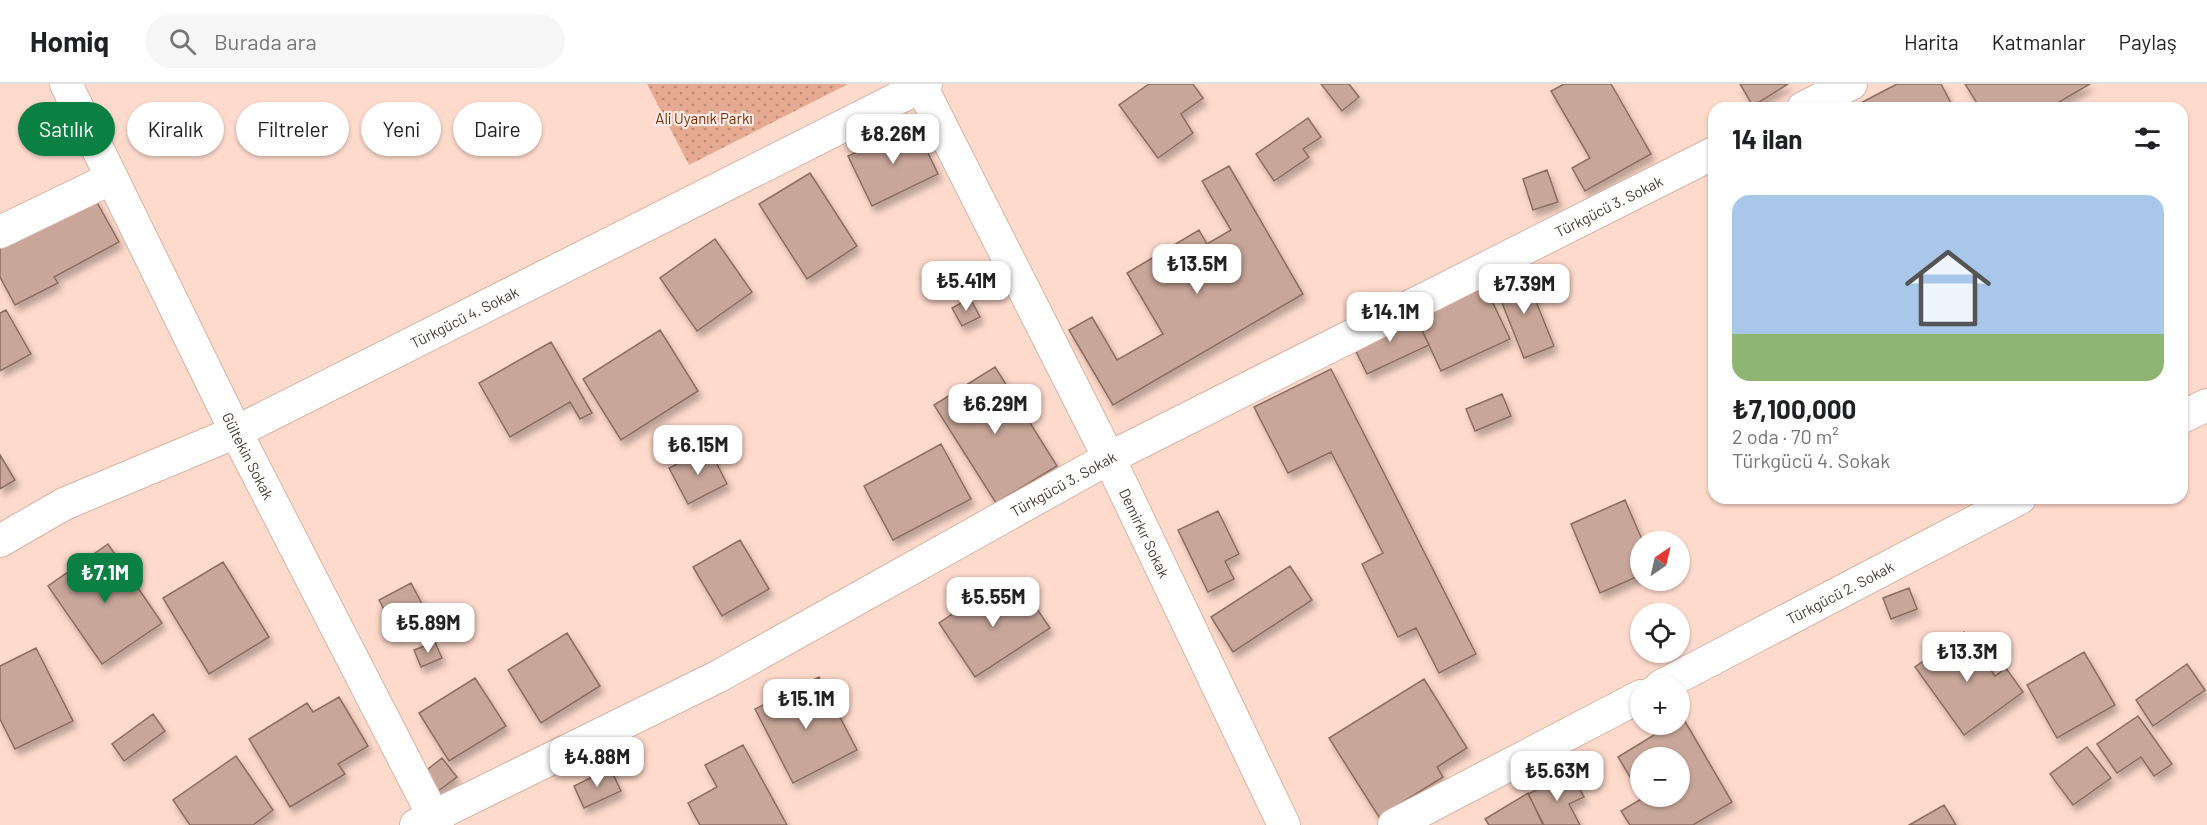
<!DOCTYPE html>
<html lang="tr">
<meta charset="utf-8">
<style>
:root{--surface:#fff;--page:#f6f6f6;--text:#202124;--muted:#757577;--line:#e0e0e0;--accent:#0b8043}
body{margin:0;font-family:Barlow,sans-serif;background:var(--page);color:var(--text);height:100vh;display:flex;flex-direction:column;font-size:22px;white-space:nowrap}
*{box-sizing:border-box;margin:0}
p{font-size:20px;color:var(--muted)}
.icon{flex:none;width:33px;height:33px;fill:none;stroke:currentColor;stroke-width:2;stroke-linecap:round;stroke-linejoin:round}
.map{position:relative;flex:1;overflow:hidden}
.side{position:absolute;left:1708px;top:18px;width:480px;height:402px;display:flex;flex-direction:column;background:var(--surface);border-radius:18px;box-shadow:0 2px 4px #0004}
.side>*{flex:none}
.banner{position:absolute;left:18px;top:18px;width:570px;height:54px;display:flex;gap:12px}
.needle{width:39px;rotate:34deg}
.buttons{position:absolute;left:1630px;top:447px;display:grid;gap:12px}
.buttons a{display:grid;place-items:center;width:60px;height:60px;border-radius:50%;background:var(--surface);box-shadow:0 2px 4px #0004;font-size:30px}
.price{position:absolute;translate:-50% -51px;padding:0 14px;border-radius:12px;background:#fff;color:#222;font-size:20px;line-height:39px;filter:drop-shadow(0 2px 3px #0008)}
.price::after{content:'';position:absolute;left:50%;top:36px;width:18px;height:14px;margin-left:-9px;background:inherit;clip-path:polygon(0 0,100% 0,50% 100%)}
.price.selected{background:var(--accent);color:#fff}
ul{padding:0;list-style:none}
li{display:grid;align-content:center;gap:12px;height:318px;padding:0 24px}
li span{display:grid;place-items:center;height:186px;border-radius:18px;color:#555}
li>.icon{margin-inline-start:auto}
span .icon{width:108px;height:108px;fill:#fffc;stroke-width:1}
li b{font-size:26px}
h2{display:flex;justify-content:space-between;align-items:center;height:72px;padding:0 24px;font-size:26px}
.chip{padding:0 21px;border-radius:27px;background:var(--surface);box-shadow:0 2px 4px #0004;font-size:21px;line-height:54px}
.chip.selected{background:var(--accent);color:#fff}
header{display:flex;align-items:center;gap:36px;box-sizing:border-box;height:84px;padding:0 30px;background:var(--surface);border-bottom:2px solid var(--line)}
header strong{font-size:28px}
nav{display:flex;gap:33px;margin-inline-start:auto;font-size:21px}
.search{width:420px;height:54px;background:var(--page);display:flex;align-items:center;gap:15px;box-sizing:border-box;padding:0 21px;border-radius:33px;color:var(--muted);font-size:22px}
.map>svg:first-child{display:block}
</style>
<header>
<strong>Homiq</strong>
<div class="search"><svg class="icon" aria-label="search" viewBox="0 0 24 24"><circle cx="10" cy="10" r="6"/><path d="M15 15l6 6"/></svg>Burada ara</div>
<nav><a>Harita</a><a>Katmanlar</a><a>Paylaş</a></nav>
</header>
<div class="map">
<svg width="2207" height="741" viewBox="0 0 2207 741">
<defs>
<pattern id="park-dots" width="8" height="8" patternUnits="userSpaceOnUse" patternTransform="scale(1.5)"><rect width="8" height="8" fill="#e6a991"/><path d="M2 2h.1M6 6h.1" fill="none" stroke="#bc8b77" stroke-width="1.8" stroke-linecap="round"/></pattern>
<filter id="shadow"><feDropShadow dx="3.5" dy="6" stdDeviation="3" flood-color="#0004"/></filter>
</defs>
<rect width="100%" height="100%" fill="#fedacc"/>
<!-- park -->
<path fill="url(#park-dots)" d="M647,0H848L689,81Z"/>
<!-- building -->
<path fill="#c8a699" stroke="#8d6d61" stroke-width="1.5" filter="url(#shadow)" d="M1149,0H1193L1203,14L1181,30L1193,49L1158,74L1119,21Z
M1321,0H1349L1359,13L1342,27Z
M1564,0H1611L1651,70L1585,107L1572,84L1590,74L1551,7Z
M1740,0H1788L1753,22Z
M1897,0H1941L1953,23L1851,24Z
M1965,0H2090L2049,24H1980Z
M1308,34L1321,53L1303,65L1309,73L1274,97L1256,70Z
M914,40L938,90L872,122L848,72Z
M1229,82L1303,210L1113,321L1069,246L1092,233L1117,276L1163,250L1127,189L1199,146L1207,160L1231,146L1202,97Z
M1547,86L1558,118L1533,126L1523,95Z
M810,89L857,162L807,195L759,120Z
M94,113L119,158L54,193L58,199L15,221L0,193V164Z
M715,155L752,208L697,247L660,194Z
M1524,188L1554,262L1524,274L1494,199Z
M1482,196L1510,255L1441,287L1413,227Z
M970,214L980,233L962,242L952,224Z
M6,226L31,270L0,287V229Z
M1413,227L1429,261L1367,290L1351,257Z
M660,246L698,307L621,356L583,295Z
M551,258L592,329L580,335L570,318L510,353L479,299Z
M995,283L1057,382L996,419L934,321Z
M1331,285L1476,570L1439,589L1416,544L1398,553L1362,480L1383,469L1331,368L1288,389L1254,323Z
M1502,310L1511,332L1475,347L1466,325Z
M941,360L971,415L893,456L864,402Z
M709,364L727,400L688,420L669,384Z
M0,371L15,396L0,405Z
M1625,416L1643,458H1641V491L1600,509L1571,440Z
M1218,427L1239,470L1225,477L1234,495L1208,508L1178,446Z
M740,456L769,505L722,532L693,483Z
M108,460L162,539L102,580L48,502Z
M223,478L269,553L209,590L163,514Z
M1290,482L1312,516L1233,568L1211,533Z
M1000,498L1015,521L1028,512L1050,544L975,593L939,539Z
M411,499L429,533L397,550L379,516Z
M1909,504L1917,525L1891,535L1883,514Z
M1964,548L1995,592L2006,584L2023,608L1964,651L1915,583Z
M567,549L600,602L541,639L508,586Z
M435,558L442,574L421,583L414,566Z
M36,564L73,637L15,665L0,635V582Z
M2084,568L2115,621L2057,654L2027,601Z
M2187,580L2205,606L2153,642L2136,616Z
M819,593L857,666L793,699L755,625Z
M475,594L506,642L449,677L419,629Z
M1424,595L1467,664L1437,683L1443,693L1379,733L1329,654Z
M339,613L368,662L338,680L345,690L290,723L249,655L307,619L313,628Z
M153,630L165,647L124,677L112,660Z
M2138,632L2172,680L2154,692L2141,673L2117,689L2097,660Z
M1683,634L1732,718L1693,741H1630L1621,727L1643,714L1642,712H1680V674H1641V711L1618,673L1672,640H1680V636Z
M743,661L787,741H700L688,719L717,703L705,681Z
M2087,663L2111,694L2073,721L2050,690Z
M236,672L273,726L253,741H190L173,716Z
M442,674L457,693L437,708L423,689Z
M610,684L621,707L584,724L574,702Z
M1571,689L1584,713L1569,720L1580,741H1544L1528,710Z
M1528,709L1543,741H1489L1485,735Z
M1944,721L1956,741H1909Z"/>
<g fill="none" stroke-linecap="round" stroke-linejoin="round">
<defs>
<g id="minor">
<path id="s1" d="M66,0L236,348L438,741"/>
<path id="s2" d="M920,0L1109,374L1284,741"/>
<path d="M1803,24L1851,0"/>
<path d="M0,148L112,94"/>
<path d="M2182,333L2207,321"/>
<path id="s3" d="M0,457L64,420L236,348L926,0"/>
<path id="s4" d="M1661,602L2020,414"/>
<path id="s5" d="M416,741L719,592L1109,374L1714,69"/>
<path d="M1394,741L1641,612"/>
</g>
</defs>
<!-- minor casing -->
<use href="#minor" stroke="#d5b3a5" stroke-width="34"/>
<!-- minor -->
<use href="#minor" stroke="#fff" stroke-width="32"/>
</g>
<g text-anchor="middle" dominant-baseline="central" stroke-width="4.5" stroke-linejoin="round" paint-order="stroke">
<!-- park labels -->
<g font-size="15" fill="#7c2c00" stroke="#fbece7">
<text x="704" y="34">Ali Uyanık Parkı</text>
</g>
<!-- street labels -->
<g font-size="15" fill="#473934" stroke="#fbece7">
<text stroke="none"><textPath href="#s5" startOffset="1344">Türkgücü 3. Sokak</textPath></text>
<text stroke="none"><textPath href="#s3" startOffset="516">Türkgücü 4. Sokak</textPath></text>
<text stroke="none"><textPath href="#s1" startOffset="414">Gültekin Sokak</textPath></text>
<text stroke="none"><textPath href="#s5" startOffset="732">Türkgücü 3. Sokak</textPath></text>
<text stroke="none"><textPath href="#s2" startOffset="502">Demirkır Sokak</textPath></text>
<text stroke="none"><textPath href="#s4" startOffset="202">Türkgücü 2. Sokak</textPath></text>
</g>
</g>
</svg>
<div class="buttons">
<a><svg class="needle" viewBox="-14 -14 28 28"><path d="M0-13l5 13h-10z" fill="#e53935"/><path d="M0 13l5-13h-10z" fill="#757577"/></svg></a>
<a><svg class="icon" aria-label="locate" viewBox="0 0 24 24"><circle cx="12" cy="12" r="6"/><path d="M12 2v4M12 18v4M2 12h4M18 12h4"/></svg></a>
<a>+</a>
<a>−</a>
</div>
<b class="price" style="left:893px;top:81px">₺8.26M</b>
<b class="price" style="left:1197px;top:211px">₺13.5M</b>
<b class="price" style="left:966px;top:228px">₺5.41M</b>
<b class="price" style="left:1524px;top:231px">₺7.39M</b>
<b class="price" style="left:1390px;top:259px">₺14.1M</b>
<b class="price" style="left:995px;top:351px">₺6.29M</b>
<b class="price" style="left:698px;top:392px">₺6.15M</b>
<b class="price selected" style="left:105px;top:520px">₺7.1M</b>
<b class="price" style="left:993px;top:544px">₺5.55M</b>
<b class="price" style="left:428px;top:570px">₺5.89M</b>
<b class="price" style="left:1967px;top:599px">₺13.3M</b>
<b class="price" style="left:806px;top:646px">₺15.1M</b>
<b class="price" style="left:597px;top:704px">₺4.88M</b>
<b class="price" style="left:1557px;top:718px">₺5.63M</b>
<div class="banner">
<a class="chip selected">Satılık</a>
<a class="chip">Kiralık</a>
<a class="chip">Filtreler</a>
<a class="chip">Yeni</a>
<a class="chip">Daire</a>
</div>
<section class="side">
<h2>14 ilan<svg class="icon" aria-label="filters" viewBox="0 0 24 24"><path d="M4 7h16M4 17h16"/><circle cx="9" cy="7" r="2"/><circle cx="15" cy="17" r="2"/></svg></h2>
<ul>
<li><span style="background:linear-gradient(#a9c7e8 75%,#8fb573 0)"><svg class="icon" aria-label="home" viewBox="0 0 24 24"><path d="M3 11l9-7 9 7M6 9v11h12V9"/></svg></span><div><b>₺7,100,000</b><p>2 oda · 70 m²</p><p>Türkgücü 4. Sokak</p></div></li>
</ul>
</section>
</div>
